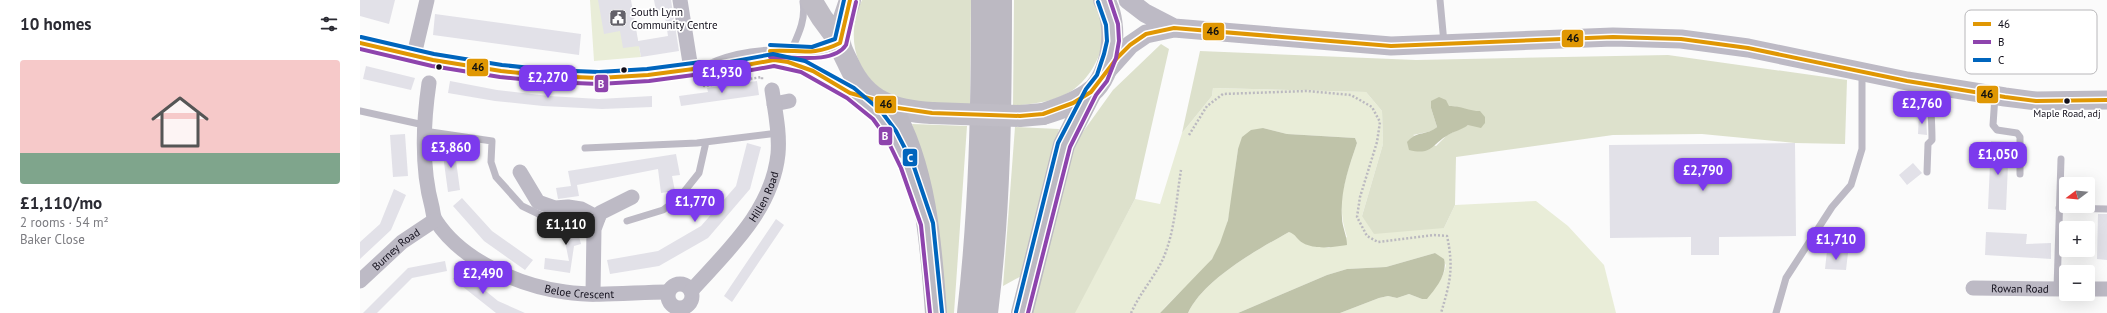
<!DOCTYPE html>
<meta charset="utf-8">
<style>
:root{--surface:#fff;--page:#f2f2f3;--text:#2b2b33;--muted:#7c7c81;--line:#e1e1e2;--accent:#7c3aed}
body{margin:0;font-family:"PT Sans",sans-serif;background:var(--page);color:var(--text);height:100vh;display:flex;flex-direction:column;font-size:15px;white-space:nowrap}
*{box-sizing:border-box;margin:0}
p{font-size:13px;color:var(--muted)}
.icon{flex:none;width:22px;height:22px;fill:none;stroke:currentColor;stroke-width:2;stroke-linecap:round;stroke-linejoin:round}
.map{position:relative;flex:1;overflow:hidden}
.side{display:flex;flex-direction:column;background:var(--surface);width:360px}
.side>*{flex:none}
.needle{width:26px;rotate:254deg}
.buttons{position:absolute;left:1699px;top:177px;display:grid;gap:8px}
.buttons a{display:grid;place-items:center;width:36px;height:36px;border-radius:4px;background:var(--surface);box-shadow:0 4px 16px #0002;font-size:20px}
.price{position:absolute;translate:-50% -34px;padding:0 9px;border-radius:8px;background:var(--accent);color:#fff;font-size:13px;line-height:26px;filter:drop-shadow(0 1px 2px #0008)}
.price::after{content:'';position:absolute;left:50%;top:24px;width:12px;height:9px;margin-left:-6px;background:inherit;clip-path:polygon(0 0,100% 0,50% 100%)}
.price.on{background:#222;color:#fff}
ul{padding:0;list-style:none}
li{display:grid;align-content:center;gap:8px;height:212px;padding:0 20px}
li+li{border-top:1px solid var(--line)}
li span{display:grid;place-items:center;height:124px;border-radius:4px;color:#555}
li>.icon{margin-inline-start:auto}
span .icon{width:72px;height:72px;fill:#fffc;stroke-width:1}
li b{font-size:17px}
h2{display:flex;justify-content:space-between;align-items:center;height:48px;padding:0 20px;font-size:17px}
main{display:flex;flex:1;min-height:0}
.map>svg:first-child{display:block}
</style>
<main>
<section class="side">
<h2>10 homes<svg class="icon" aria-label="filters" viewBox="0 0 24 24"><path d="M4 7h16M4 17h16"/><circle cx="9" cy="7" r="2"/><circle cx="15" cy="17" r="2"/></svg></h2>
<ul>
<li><span style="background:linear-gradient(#f6c9c9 75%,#7fa58c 0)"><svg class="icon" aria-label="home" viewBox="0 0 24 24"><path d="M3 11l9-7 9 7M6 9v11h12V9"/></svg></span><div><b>£1,110/mo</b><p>2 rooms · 54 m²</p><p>Baker Close</p></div></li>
</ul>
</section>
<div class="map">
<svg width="1747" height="313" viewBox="0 0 1747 313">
<rect width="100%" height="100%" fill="#fbfbfb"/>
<!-- green -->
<path fill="#e9edd8" d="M230,0H270L281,57L234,61Z
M853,88L1006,92L1022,111L1023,144L1002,216L1084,228L1095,205L1176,201L1208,226L1244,265L1256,313H980L1019,298L1028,296L1037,298L1049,294L1062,299C1073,289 1083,281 1086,265L1075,253L1026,267L987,269L967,275L878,313H828C844,279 897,250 929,232L934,233L944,243L969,248L987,237C975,201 986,177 997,143L995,138L927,134L903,128L878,149C873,181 872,234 851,260C836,279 816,295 800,313H714L775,199L800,204L822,133L852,96Z"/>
<!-- forest -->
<path fill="#dde1cc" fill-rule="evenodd" d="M502,0H611L610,105C589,104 567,105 546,102C536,100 525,93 517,86C491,63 488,30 502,0Z
M654,0H733C738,9 742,19 743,29C745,56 726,86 702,96C687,103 669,104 653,106Z
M801,44L809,49L775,199L715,313H671L712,147L753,90Z
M840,51L1056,60L1308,55L1487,80L1485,144L1435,143L1342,134L1253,135L1096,157L1095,205L1084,228L1014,234L1002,216L1023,144L1022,111L1006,92L853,88L852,96L822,133ZM1094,106L1107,111H1120L1108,125L1087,135L1076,146L1053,135L1072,131L1077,127L1071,108Z
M552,124L607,126L594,313H585L567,175Z
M655,127L699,129L665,274L643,286Z"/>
<!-- water -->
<path fill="#bfc3a9" d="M1079,97L1086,100L1089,106C1098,105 1109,111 1120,111L1125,117V123L1121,128L1108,125C1102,130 1094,131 1088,135C1072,144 1072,156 1049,150L1047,142C1058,130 1066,136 1077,127L1071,108V101Z
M903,128L927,134L995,138L997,143C989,167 980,191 982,218C982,227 987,235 987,245C975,247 955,250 943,243C937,240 936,234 929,232C897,250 844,279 828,313H800L852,259L860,243L868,220L878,149L882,137L891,130Z
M1075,253L1084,259C1088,274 1076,288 1067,299H1062L1049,294L1037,298L1028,296L1019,298L980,313H878L967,275L987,269L1026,267Z"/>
<!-- building -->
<path fill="#e2e1e8" d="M0,0H35L29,24L0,16Z
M238,0H271L279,46L263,48L260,31L244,34Z
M294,0H311L319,51L281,57L278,41L308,36L304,10L296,11Z
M75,14L221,34L219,55L73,35Z
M6,66L55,78L51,90L3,79Z
M90,81L137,90L189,96L239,99L292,96V107L242,109L183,106L135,101L88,93Z
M397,81L399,95L321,106L319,96L348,92L347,88Z
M1559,114L1566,115L1567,135L1558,134Z
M45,134L48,176L33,177L30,135Z
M1631,141L1649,142L1646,210L1628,209Z
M387,143L401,147L390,189L348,238L299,266L250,274L247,260L298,251L341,226L376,186Z
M1435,143L1436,236L1359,237V255H1331V237L1250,238L1249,145Z
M94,146L100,190L88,192L82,148Z
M316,154L320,175L312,176L315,191L301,193L298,169L217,185L219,196L198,199L196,188L211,186L208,171Z
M1553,163L1562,173L1547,185L1539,175Z
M34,189L46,195L31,230L0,259V242L20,224Z
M102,198L132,231L173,260L165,270L124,241L93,206Z
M1738,214H1747V260L1737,259Z
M208,216L214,217L221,244L214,246L210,273L184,269L185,258L209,261L200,217Z
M416,219L424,225L372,302L364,296Z
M1626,232L1667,234L1666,244L1691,243V259L1625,255Z
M1467,251L1488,253L1486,270L1465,269Z
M85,261L87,271L52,278L17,313H3L48,268Z
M100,270L138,301L165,313H136L93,279Z"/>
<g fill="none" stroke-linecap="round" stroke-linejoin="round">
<!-- path -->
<path stroke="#bbb9c0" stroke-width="2.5" stroke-dasharray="2 2" stroke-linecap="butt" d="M343,77L344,86L402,77V81
M829,135L847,106L863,94L947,91L991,95L1012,107L1020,122L1017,142L1000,197L997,217L1007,236L1018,242L1074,235L1087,236C1094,268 1090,283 1081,313
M771,313C779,295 792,280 801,263C815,235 816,200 821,170"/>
<!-- service -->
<path stroke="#bdbac5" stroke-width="7" d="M1080,0L1084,43
M431,51C438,35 446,20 443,2
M341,68C363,56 391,50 415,50C441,50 453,59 478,44
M331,69C340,68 349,70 358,70C390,70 408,53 443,66C464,74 481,90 503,97
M492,95C516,114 527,125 541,154
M1635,96L1633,125L1637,130L1657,133L1660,137V174
M0,111L64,125
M64,131L132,141L131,162L136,177L162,206L185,217
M225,148L337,143L418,133
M1567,172L1568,144L1572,140C1572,121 1570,104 1571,85
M1699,208L1747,209
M267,221L303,210L319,198L339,173L346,142
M1697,289L1701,159
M1416,313L1426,278L1472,207L1491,185L1502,149V73"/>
<!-- minor -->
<g stroke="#bdbac5" stroke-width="15">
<path d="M0,43C79,61 159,79 240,78C270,77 300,73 331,69L320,0"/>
<path d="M54,55L67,0"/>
<path id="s1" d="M69,83C63,124 61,167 72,207C73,211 73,217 76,221C102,261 160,286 205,292C239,297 274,292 308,292"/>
<path d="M414,104L429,101"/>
<path d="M160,172L178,202L195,208L208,207L221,209L238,218"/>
<path id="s2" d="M0,281L42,242L75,220"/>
<circle cx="320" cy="296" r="12"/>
<path id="s3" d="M1613,288L1706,289"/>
<path d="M1728,289H1747"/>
<path id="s4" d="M331,291C367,251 412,211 418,154C420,132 415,111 412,90"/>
<path d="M233,294L234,229L240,213L272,197"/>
</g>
<!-- tertiary -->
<path stroke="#bdbac5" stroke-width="19" d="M768,0L785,13L814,28
M745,73L770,45L786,34L814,28L1031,46L1253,37L1321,39L1388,48L1547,81L1645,97L1676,101L1747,100"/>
<!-- primary -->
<path stroke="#bfbcc5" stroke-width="22" d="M451,0L462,18L479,41
M490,0C487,11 478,31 480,42C480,49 486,58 489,65C506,102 534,111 572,113
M683,114C699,109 717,103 731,92C753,74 759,24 744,0"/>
<!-- trunk -->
<path stroke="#bcb9c2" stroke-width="22" d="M531,107C566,168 571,244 576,313
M608,313C620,209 622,104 622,0
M627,313C640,209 641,104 641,0
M662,313L704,145L731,92"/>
<!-- primary-bridge -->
<path stroke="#bfbcc5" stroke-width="22" d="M572,113L660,116L683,114"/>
<defs>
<path id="bus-1" d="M0,43L73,60L141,71L190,76L239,78L288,75L341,68L359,70L414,60L428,62L453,71L490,93L519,101L531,107L572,113L660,116L683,114L713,103L731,92L757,58L770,45L786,34L814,28L1031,46L1253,37L1321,39L1388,48L1547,81L1645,97L1676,101L1747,100
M410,51C439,49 452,57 480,43L490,0"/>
<path id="bus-2" d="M0,49L72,66L140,77L190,82L239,84L289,81L341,74L359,76L414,66L441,72L487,98L513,119L526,137L541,168L561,225L570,313
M410,57C430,56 473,65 486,45L496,2
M668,313L710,147L736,95L747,81L756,58L759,41L758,24L750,0"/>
<path id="bus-3" d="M1,37L74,54L142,65L190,70L239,72L287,69L341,62L359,64L413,54L445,61L494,88L521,111L536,131L553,164L573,223L582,312
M410,45L452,47L475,39L484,0
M656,312L698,143L726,89L737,75L744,54L747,41L746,25L738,2"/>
</defs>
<!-- bus-1 casing -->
<use href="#bus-1" stroke="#fff" stroke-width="7"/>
<!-- bus-2 casing -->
<use href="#bus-2" stroke="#fff" stroke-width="7"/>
<!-- bus-3 casing -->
<use href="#bus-3" stroke="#fff" stroke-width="7"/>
<!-- bus-1 -->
<use href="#bus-1" stroke="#e09703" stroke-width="4"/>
<!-- bus-2 -->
<use href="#bus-2" stroke="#8e44ad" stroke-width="4"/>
<!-- bus-3 -->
<use href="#bus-3" stroke="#0065bd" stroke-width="4"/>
</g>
<!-- icons -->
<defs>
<symbol id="civic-square" viewBox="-11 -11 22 22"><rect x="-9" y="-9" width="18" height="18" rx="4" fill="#636169" stroke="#fff"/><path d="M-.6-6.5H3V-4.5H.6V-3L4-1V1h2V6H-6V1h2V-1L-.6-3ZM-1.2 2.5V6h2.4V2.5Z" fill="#fff"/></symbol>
</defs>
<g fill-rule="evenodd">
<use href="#civic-square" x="248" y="8" width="20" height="20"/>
</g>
<!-- markers -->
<g fill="#110e1a" stroke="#fff" stroke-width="1.5">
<circle cx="79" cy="67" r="3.5"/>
<circle cx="264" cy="70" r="3.5"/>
<circle cx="1707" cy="101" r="3.5"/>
</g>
<g text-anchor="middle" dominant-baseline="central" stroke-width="3.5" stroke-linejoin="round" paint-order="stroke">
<!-- bus labels -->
<g font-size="10" fill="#110e1a" stroke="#fff">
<text x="1707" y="113">Maple Road, adj</text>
</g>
<!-- poi labels -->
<g font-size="11" fill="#110e1a" stroke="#fff" text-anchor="start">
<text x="271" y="12">South Lynn<tspan x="271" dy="13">Community Centre</tspan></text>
</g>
<!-- street labels -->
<g font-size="11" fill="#110e1a" stroke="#fff">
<text stroke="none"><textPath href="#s4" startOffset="120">Hillen Road</textPath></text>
<text stroke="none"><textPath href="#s2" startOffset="48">Burney Road</textPath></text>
<text stroke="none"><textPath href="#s3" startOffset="47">Rowan Road</textPath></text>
<text stroke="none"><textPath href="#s1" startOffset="305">Beloe Crescent</textPath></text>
</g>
</g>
<!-- legend -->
<rect x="1605" y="10" width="132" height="64" rx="6" fill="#fff" stroke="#b8b7ba" stroke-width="1"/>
<rect x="1613" y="22" width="18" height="4" fill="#e09703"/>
<rect x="1613" y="40" width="18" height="4" fill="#8e44ad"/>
<rect x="1613" y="58" width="18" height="4" fill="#0065bd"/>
<g font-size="11" fill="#110e1a">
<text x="1638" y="28">46</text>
<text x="1638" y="46">B</text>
<text x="1638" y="64">C</text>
</g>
<g stroke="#fff" stroke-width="1.5">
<rect x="842" y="22" width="23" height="19" rx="4" fill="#e09703"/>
<rect x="1201" y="29" width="23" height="19" rx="4" fill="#e09703"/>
<rect x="106" y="58" width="23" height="19" rx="4" fill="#e09703"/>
<rect x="234" y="74" width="15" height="19" rx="4" fill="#8e44ad"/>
<rect x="1616" y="85" width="23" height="19" rx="4" fill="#e09703"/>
<rect x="514" y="95" width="23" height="19" rx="4" fill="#e09703"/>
<rect x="518" y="126" width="15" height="20" rx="4" fill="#8e44ad"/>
<rect x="542" y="148" width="16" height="19" rx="4" fill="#0065bd"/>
</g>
<g font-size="11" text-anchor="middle" font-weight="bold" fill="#fff">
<text x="241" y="88">B</text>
<text x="525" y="140">B</text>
<text x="550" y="162">C</text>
</g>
<g font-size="11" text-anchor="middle" font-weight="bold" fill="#111">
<text x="853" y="35">46</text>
<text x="1213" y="42">46</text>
<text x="118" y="71">46</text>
<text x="1627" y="98">46</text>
<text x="526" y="108">46</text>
</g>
</svg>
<div class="buttons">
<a><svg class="needle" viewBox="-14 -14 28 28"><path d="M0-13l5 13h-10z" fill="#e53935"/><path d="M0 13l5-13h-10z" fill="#7c7c81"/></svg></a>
<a>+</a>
<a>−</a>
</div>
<b class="price" style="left:362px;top:94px">£1,930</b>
<b class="price" style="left:188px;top:99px">£2,270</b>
<b class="price" style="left:1562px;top:125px">£2,760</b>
<b class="price" style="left:91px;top:169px">£3,860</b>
<b class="price" style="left:1638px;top:176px">£1,050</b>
<b class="price" style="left:1343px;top:192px">£2,790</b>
<b class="price" style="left:335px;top:223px">£1,770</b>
<b class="price on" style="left:206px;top:246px">£1,110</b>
<b class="price" style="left:1476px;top:261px">£1,710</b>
<b class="price" style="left:123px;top:295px">£2,490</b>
</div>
</main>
